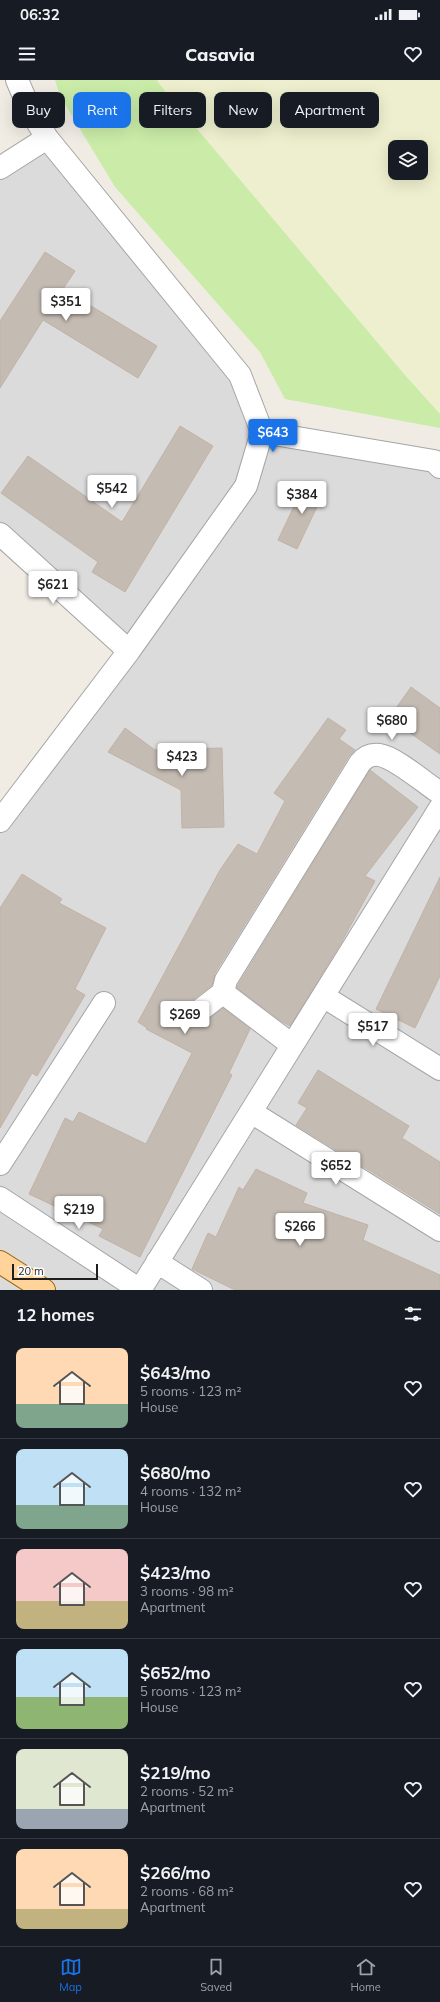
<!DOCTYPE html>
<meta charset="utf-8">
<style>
:root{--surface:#171b24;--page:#20242c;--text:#f1f3f6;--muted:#9ea1a6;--line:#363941;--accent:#1a73e8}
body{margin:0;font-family:Mulish,sans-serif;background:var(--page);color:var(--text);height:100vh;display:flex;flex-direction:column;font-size:15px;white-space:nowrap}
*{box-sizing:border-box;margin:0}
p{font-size:13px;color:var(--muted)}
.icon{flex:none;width:22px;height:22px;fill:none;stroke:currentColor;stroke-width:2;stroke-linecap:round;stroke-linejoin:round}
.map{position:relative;height:1210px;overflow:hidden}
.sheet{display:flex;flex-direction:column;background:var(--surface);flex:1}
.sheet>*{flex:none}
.top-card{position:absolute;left:12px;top:12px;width:416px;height:36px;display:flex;gap:8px}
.fabs{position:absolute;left:388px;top:60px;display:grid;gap:8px}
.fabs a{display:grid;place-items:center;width:40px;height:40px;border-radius:8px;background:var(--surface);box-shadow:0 4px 16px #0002;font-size:20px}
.scale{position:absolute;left:12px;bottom:10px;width:86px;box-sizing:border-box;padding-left:4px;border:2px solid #1e1e1e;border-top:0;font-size:11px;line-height:14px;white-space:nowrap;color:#1e1e1e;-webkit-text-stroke:3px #fff;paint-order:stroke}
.price{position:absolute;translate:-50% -34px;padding:0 9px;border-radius:4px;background:#fff;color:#222;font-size:13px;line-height:26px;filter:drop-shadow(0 1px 2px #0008)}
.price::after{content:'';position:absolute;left:50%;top:24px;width:12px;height:9px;margin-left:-6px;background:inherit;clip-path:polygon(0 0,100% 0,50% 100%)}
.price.selected{background:var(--accent);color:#fff}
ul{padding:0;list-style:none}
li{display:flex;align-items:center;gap:12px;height:100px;padding:0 16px}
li+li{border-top:1px solid var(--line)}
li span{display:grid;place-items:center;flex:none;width:112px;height:80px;border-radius:8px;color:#555}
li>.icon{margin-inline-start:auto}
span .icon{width:48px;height:48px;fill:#fffc;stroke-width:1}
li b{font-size:17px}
h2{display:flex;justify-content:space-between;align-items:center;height:48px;padding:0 16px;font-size:17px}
.chip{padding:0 14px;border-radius:8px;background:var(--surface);box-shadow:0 4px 16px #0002;font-size:14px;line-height:36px}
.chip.selected{background:var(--accent);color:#fff}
.status{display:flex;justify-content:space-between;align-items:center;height:28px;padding:0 20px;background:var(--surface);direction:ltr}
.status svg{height:11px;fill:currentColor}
header{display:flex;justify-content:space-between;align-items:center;height:52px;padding:0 16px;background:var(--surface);font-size:18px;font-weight:800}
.menu{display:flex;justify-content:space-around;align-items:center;height:56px;border-top:1px solid var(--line);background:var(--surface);font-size:11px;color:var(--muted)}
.menu a{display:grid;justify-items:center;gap:2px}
.menu .selected{color:var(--accent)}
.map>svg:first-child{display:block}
</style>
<div class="status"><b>06:32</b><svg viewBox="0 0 49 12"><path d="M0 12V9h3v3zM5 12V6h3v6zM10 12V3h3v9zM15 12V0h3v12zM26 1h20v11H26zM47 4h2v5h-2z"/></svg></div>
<header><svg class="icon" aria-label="menu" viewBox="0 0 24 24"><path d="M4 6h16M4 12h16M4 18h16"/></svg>Casavia<svg class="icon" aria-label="heart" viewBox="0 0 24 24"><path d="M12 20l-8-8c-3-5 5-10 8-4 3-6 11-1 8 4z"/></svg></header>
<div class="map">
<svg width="440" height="1210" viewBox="0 0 440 1210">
<rect width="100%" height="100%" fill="#f0ece4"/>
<!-- residential -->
<path fill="#dcdbdb" d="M47,58L240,295L262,352L440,387V1210H0V741L128,571L0,454V88Z"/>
<!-- farmland -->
<path fill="#edefce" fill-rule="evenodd" d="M157,0H440V334L404,294L160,5ZM395,67H421V93H395Z"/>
<!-- grass -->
<path fill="#caeca8" d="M55,0H157L160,5L404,294L440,334V348L285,319L260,272L115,107L60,16Z"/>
<!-- building -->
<path fill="#c4bbb3" stroke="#c2b2a6" d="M45,172L75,191L63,209L157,266L138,298L43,240L0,308V241Z
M180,346L213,366L125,512L92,492L98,482L1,413L28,376L122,442Z
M306,401L325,410L297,469L278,460Z
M411,607L440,628V674L389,638Z
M328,638L346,650L339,659L355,670L349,676L215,893L212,905L186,925L182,931V936L184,942L190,947H195L201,945L223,928L250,949L229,993L232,995L140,1177L99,1156L103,1149L29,1114L65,1038L73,1042L79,1032L146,1064L192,973L146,949L147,948L138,942L220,790L238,764L257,774L285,721L274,713Z
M125,648L155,670L222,668L224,747L182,748L181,710L108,672Z
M370,690L418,727L365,796L375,801L341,863L290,946L281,941L237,908L238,905Z
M22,794L62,819L59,823L106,848L75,909L85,915L37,996L32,993L0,1048V828Z
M440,797V896L415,948L376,929Z
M318,990L409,1046L402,1058L440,1082V1134L296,1045L307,1028L298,1023Z
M256,1089L307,1113L303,1123L368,1145L363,1160L440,1195V1210H235L192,1189L208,1153L216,1157L239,1107L243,1110Z"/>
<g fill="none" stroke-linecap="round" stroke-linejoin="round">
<defs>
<path id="minor" d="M0,88L47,58
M262,352L434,381L440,387
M0,454L129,571
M0,741L129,571L246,406L262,352L240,295L47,58L30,30L17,0
M323,916L440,989
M194,935L225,911
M292,965L226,915L224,908L226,900L360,683C365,677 371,674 379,675C395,677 426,704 440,713
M251,1032L440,1150
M0,1084L104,923
M0,1118L140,1210L440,728
M157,1182L201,1210"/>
<path id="major" d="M0,1182L44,1210"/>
</defs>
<!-- minor casing -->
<use href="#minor" stroke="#a5a5a5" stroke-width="24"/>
<!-- major casing -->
<use href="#major" stroke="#996500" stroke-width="24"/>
<!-- minor -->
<use href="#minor" stroke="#fff" stroke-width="22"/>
<!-- major -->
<use href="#major" stroke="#ffd39a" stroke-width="22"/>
</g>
</svg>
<div class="fabs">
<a><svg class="icon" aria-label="layers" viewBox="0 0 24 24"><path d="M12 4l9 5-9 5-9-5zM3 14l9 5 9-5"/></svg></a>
</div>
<div class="scale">20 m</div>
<b class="price" style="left:66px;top:242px">$351</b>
<b class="price selected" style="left:273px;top:373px">$643</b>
<b class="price" style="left:112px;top:429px">$542</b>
<b class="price" style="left:302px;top:435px">$384</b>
<b class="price" style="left:53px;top:525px">$621</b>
<b class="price" style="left:392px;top:661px">$680</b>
<b class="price" style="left:182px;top:697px">$423</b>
<b class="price" style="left:185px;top:955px">$269</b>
<b class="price" style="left:373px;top:967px">$517</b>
<b class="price" style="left:336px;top:1106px">$652</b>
<b class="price" style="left:79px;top:1150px">$219</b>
<b class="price" style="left:300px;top:1167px">$266</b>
<div class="top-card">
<a class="chip">Buy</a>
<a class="chip selected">Rent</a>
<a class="chip">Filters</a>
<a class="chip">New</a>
<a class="chip">Apartment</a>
</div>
</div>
<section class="sheet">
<h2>12 homes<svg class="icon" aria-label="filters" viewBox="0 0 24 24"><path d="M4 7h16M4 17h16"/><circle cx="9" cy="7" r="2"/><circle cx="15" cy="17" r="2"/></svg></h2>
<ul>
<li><span style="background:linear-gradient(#ffd9b3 70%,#7fa58c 0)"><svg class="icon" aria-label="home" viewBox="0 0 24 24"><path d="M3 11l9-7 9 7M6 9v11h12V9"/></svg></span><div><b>$643/mo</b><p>5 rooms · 123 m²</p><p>House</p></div><svg class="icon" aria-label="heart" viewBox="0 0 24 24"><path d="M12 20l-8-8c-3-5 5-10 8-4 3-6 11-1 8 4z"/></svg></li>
<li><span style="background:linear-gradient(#bfe0f5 70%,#7fa58c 0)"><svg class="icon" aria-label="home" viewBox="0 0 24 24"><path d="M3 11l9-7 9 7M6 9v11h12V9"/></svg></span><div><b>$680/mo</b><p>4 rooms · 132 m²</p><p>House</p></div><svg class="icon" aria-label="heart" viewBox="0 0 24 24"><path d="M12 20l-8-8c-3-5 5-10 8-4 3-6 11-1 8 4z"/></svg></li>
<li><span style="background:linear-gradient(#f6c9c9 65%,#c2b280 0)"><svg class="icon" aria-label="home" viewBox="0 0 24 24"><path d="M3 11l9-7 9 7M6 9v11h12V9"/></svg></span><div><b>$423/mo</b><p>3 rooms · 98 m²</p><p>Apartment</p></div><svg class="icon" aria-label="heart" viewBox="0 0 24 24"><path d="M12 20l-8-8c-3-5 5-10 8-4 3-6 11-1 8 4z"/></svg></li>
<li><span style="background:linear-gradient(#bfe0f5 60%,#8fb573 0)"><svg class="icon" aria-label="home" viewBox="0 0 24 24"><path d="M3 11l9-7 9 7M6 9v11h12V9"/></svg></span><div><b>$652/mo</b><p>5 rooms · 123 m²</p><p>House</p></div><svg class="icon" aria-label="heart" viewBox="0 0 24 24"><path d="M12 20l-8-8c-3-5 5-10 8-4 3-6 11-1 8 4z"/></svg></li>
<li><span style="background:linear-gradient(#dfe7d0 75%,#9aa5b1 0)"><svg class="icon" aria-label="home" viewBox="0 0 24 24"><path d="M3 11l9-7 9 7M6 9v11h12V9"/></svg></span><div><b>$219/mo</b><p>2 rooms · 52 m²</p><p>Apartment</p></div><svg class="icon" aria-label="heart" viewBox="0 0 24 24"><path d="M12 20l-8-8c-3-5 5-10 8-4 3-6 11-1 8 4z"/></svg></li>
<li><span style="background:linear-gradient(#ffd9b3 75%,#c2b280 0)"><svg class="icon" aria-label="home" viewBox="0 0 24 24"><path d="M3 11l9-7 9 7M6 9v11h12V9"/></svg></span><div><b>$266/mo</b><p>2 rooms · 68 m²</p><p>Apartment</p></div><svg class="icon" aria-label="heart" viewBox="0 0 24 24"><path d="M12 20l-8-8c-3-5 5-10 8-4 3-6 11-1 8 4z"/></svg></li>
</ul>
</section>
<nav class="menu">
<a class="selected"><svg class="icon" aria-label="map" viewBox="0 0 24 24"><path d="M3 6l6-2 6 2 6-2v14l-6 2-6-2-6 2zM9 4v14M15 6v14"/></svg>Map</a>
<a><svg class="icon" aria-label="saved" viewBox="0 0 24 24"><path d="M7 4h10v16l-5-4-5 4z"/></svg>Saved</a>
<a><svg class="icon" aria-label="home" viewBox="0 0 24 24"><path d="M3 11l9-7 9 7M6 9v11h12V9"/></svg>Home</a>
</nav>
